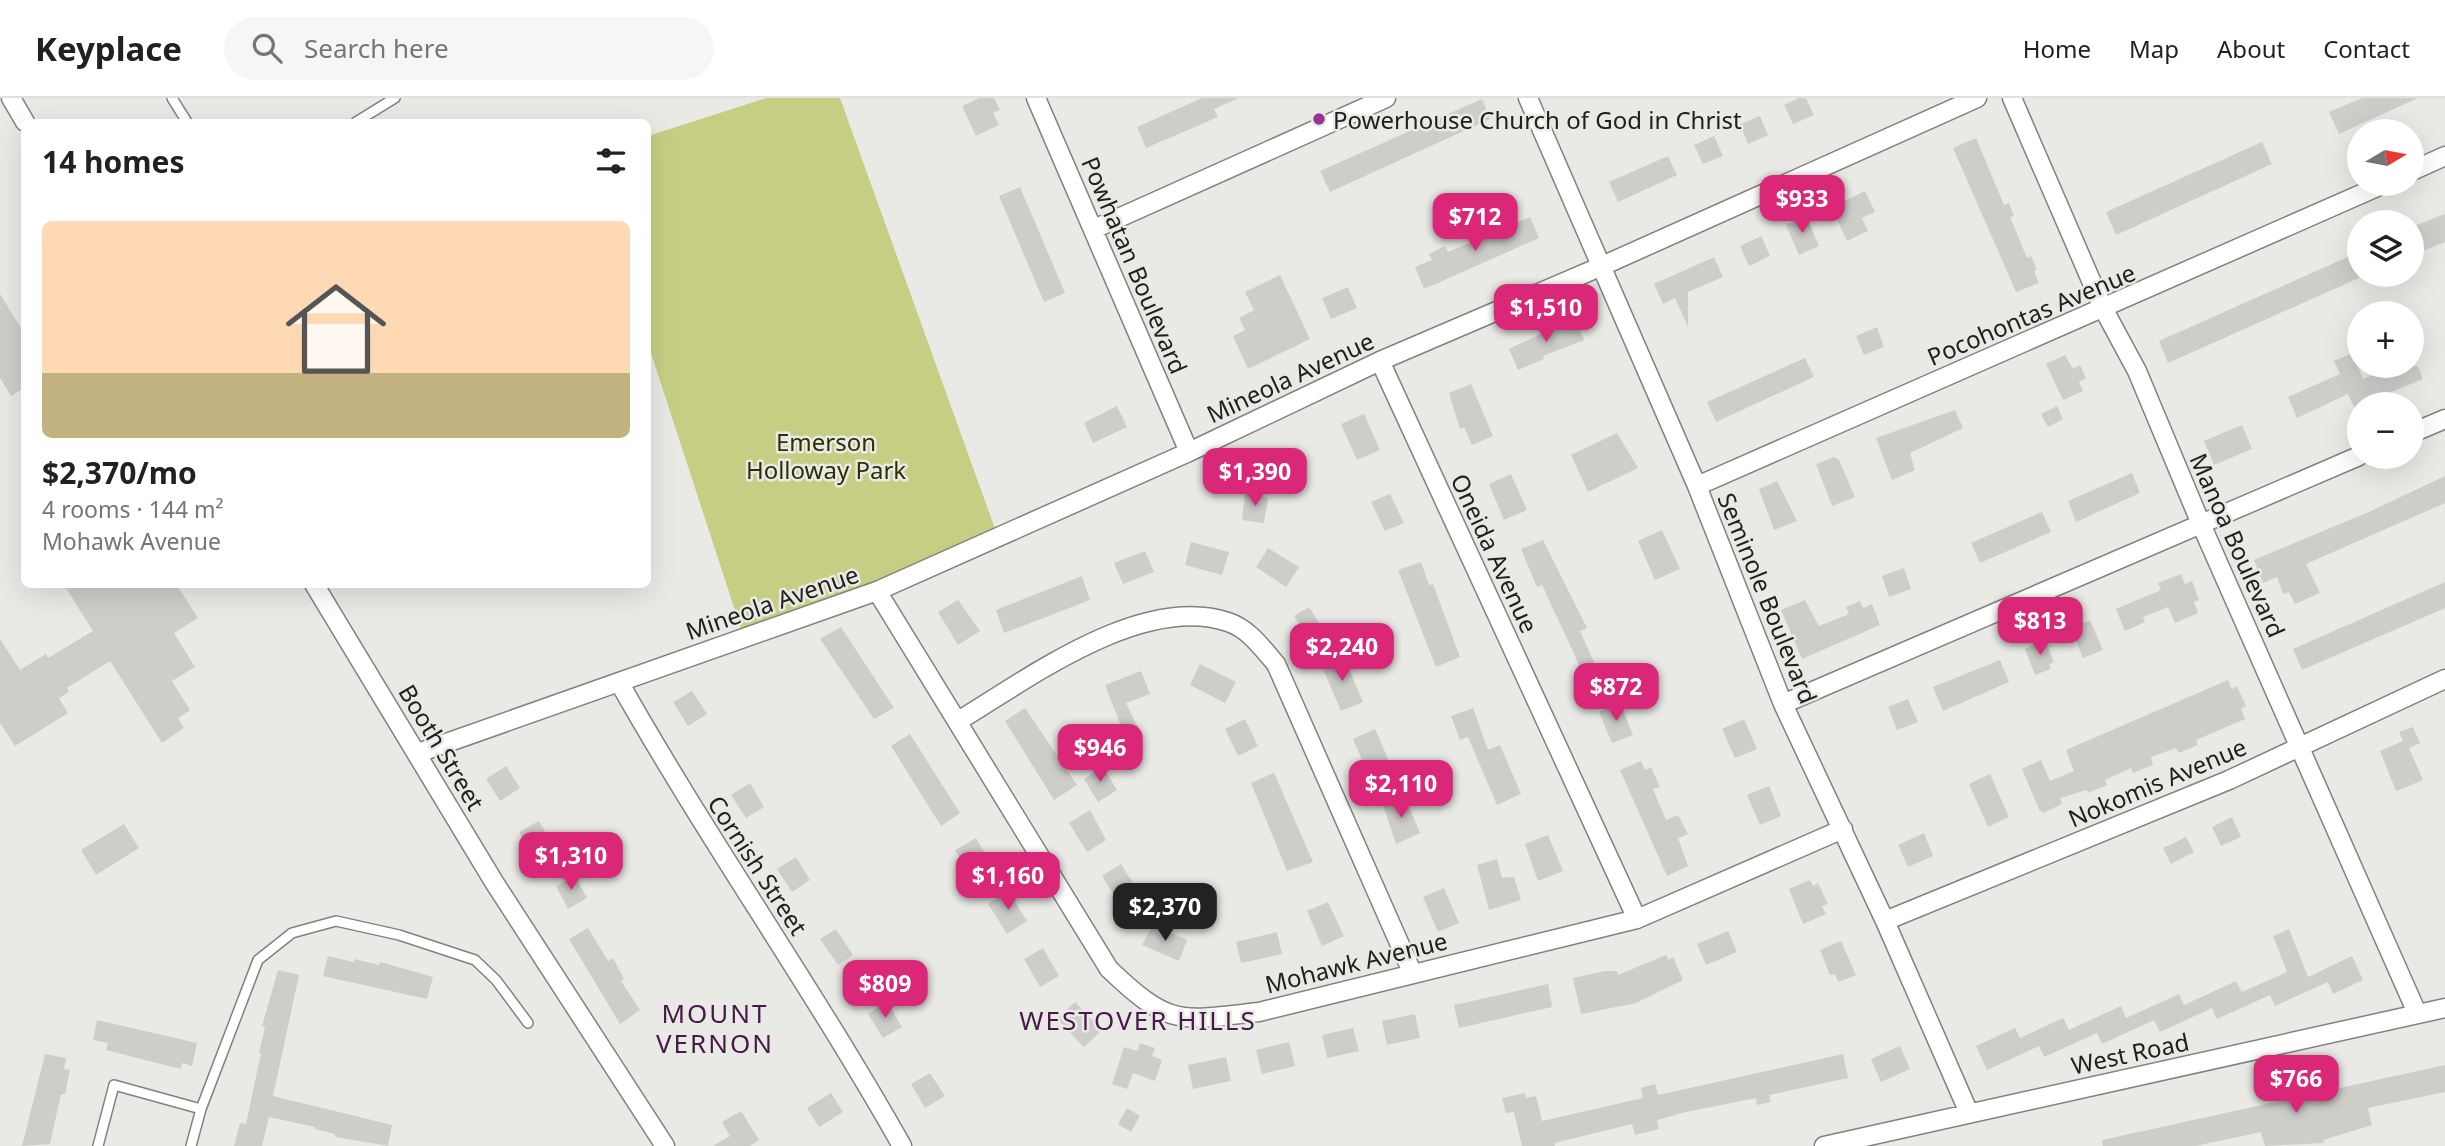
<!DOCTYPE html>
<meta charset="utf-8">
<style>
:root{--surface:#fff;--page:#f6f6f6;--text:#202124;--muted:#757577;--line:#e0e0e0;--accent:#db2777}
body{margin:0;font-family:"Noto Sans",sans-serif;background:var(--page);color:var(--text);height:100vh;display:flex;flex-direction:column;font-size:26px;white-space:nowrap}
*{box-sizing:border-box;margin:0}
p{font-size:23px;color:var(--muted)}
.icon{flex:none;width:38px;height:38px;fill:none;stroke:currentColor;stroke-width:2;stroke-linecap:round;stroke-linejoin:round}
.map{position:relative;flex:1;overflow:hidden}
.side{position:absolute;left:21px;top:21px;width:630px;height:469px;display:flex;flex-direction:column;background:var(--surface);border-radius:10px;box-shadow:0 7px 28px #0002}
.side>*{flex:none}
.needle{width:46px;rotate:80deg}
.controls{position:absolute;left:2347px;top:21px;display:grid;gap:14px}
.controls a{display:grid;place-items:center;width:77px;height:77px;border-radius:50%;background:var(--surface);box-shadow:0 7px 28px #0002;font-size:35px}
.price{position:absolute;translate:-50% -60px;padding:0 16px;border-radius:14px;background:var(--accent);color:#fff;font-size:23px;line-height:46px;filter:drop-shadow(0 2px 4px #0008)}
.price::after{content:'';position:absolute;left:50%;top:42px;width:21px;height:16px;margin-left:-10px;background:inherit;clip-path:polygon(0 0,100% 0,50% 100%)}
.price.current{background:#222;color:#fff}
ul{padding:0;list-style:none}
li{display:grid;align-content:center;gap:14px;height:371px;padding:0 21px}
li+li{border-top:2px solid var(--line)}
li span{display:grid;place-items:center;height:217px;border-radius:10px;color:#555}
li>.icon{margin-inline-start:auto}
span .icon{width:126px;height:126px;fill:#fffc;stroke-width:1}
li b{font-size:30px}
h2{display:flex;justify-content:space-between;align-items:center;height:84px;padding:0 21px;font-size:30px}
header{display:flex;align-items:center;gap:42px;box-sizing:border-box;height:98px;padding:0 35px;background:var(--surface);border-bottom:2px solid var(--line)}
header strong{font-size:33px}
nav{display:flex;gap:38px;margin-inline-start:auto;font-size:24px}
.search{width:490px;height:63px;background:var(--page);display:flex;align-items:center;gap:18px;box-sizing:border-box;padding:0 24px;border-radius:38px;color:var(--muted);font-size:26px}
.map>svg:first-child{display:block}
</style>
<header>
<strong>Keyplace</strong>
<div class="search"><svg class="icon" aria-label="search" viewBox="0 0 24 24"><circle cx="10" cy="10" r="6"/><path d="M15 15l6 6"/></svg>Search here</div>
<nav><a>Home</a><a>Map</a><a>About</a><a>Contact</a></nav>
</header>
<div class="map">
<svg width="2445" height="1048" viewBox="0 0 2445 1048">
<rect width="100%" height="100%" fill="#e9eae5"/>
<!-- green -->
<path fill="#c7ce84" d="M766,0H840L998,439L744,540L648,246V38Z"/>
<!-- building -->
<path fill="#cdcec9" d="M979,0H994L1000,12L993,15L999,27L976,38L962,8Z
M1202,0H1239L1214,11L1218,19L1146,50L1137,29Z
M1799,0H1806L1814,17L1793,26L1784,7Z
M2362,0H2418L2339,36L2329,14Z
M1482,1L1490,21L1330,94L1320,73Z
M1760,18L1768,37L1748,46L1740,26Z
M1714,38L1723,58L1703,66L1694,47Z
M1976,40L2004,107L2009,105L2014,118L2010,119L2027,160L2031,158L2037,172L2034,173L2039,185L2016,194L1953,50Z
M2262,44L2272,66L2116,137L2106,114Z
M1668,58L1677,77L1618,104L1609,84Z
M1020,89L1065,195L1044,204L999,98Z
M1865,93L1875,114L1862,120L1868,133L1847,143L1831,109Z
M2445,116V144L2412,157V129Z
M1806,118L1819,148L1799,157L1786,127Z
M1530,119L1539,140L1424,191L1415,169L1432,162L1429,156L1445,148L1448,154Z
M1761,138L1770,158L1749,168L1740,148Z
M2359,154V180L2168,265L2159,243Z
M1714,159L1723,179L1688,194V229L1675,200L1663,206L1654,186Z
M1280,177L1310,241L1248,271L1233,238L1245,232L1239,220L1254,212L1245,194Z
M1348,189L1357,210L1331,221L1322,200Z
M0,196L24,235V290L11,298L0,280Z
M1575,220L1584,242L1543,258L1544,261L1518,272L1509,251Z
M1877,229L1884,249L1864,257L1856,238Z
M2352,255L2363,281L2394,268H2418L2423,281L2354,309L2348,296L2297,320L2288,299L2340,276L2334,263Z
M2065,257L2073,271L2080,267L2086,280L2079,284L2083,293L2063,302L2046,266Z
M1805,260L1814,279L1716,324L1707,304Z
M1471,286L1493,338L1472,347L1464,329L1460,331L1449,295Z
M1117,308L1127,329L1093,345L1084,325Z
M2057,308L2063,321L2048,329L2041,316Z
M1955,312L1963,330L1910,355L1915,372L1892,382L1876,340Z
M1364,316L1380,352L1357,362L1341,326Z
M2242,327L2252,351L2214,367L2204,343Z
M1617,335L1638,370L1588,394L1571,357Z
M1834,359L1839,362L1855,399L1832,408L1816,366Z
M2132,375L2140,395L2076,424L2068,403Z
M1511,376L1527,412L1504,422L1489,386Z
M2445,378V405L2306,466L2320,495L2295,506L2289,494L2283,496L2277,479L2263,485L2254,462L2371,413Z
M1777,383L1797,423L1774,432L1759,391Z
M1245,395L1268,400L1264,425L1242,422Z
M1390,396L1404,425L1385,433L1371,404Z
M2042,414L2051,434L1980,465L1971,445Z
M1662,432L1680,471L1655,482L1638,443Z
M1543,442L1587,530L1580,533L1601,580L1586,587L1576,560L1542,487L1537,489L1521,451Z
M1191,444L1229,454L1222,477L1185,467Z
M1268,450L1299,469L1286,489L1256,469Z
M1145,453L1154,474L1123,486L1114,465Z
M1421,464L1429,487L1433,486L1460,559L1436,569L1398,472Z
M1904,470L1911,491L1889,499L1882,478Z
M2181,476L2185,486L2192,483L2199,502L2194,504L2198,515L2175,525L2168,509L2143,519L2145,524L2125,533L2116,511L2161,492L2158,485Z
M1082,478L1090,502L1004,535L996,512Z
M2445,484V510L2302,572L2293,551Z
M176,486L198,520L174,535L195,569L172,583L190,612L178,620L184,630L162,645L110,563L67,590L69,594L59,600L68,615L15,648L0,625V541L20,572L46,556L48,560L93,533L64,487Z
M958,502L980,533L958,547L938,514Z
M1805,502L1819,528L1849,516L1846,509L1860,503L1863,510L1872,506L1880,527L1802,561L1781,512Z
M1309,509L1321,528L1306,537L1294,518Z
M2090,522L2103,552L2083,560L2071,531Z
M841,529L894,610L874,621L820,541Z
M2045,542L2054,564L2049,567L2051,571L2035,577L2025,551Z
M1343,557L1363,604L1341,613L1321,566Z
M2000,562L2009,584L1943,613L1933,589Z
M1200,566L1236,584L1225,605L1190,587Z
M1141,573L1150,596L1126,605L1140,634L1126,641L1105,587Z
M2228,582L2232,591L2237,588L2246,608L2241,611L2245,621L2196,642L2198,647L2179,655L2176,650L2151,659L2153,667L2133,675L2131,670L2105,682L2107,687L2088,695L2087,692L2060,700L2062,706L2043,715L2039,711L2022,671L2041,662L2050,683L2074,673L2066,652Z
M692,593L707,616L688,628L673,604Z
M1908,601L1918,624L1897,632L1888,609Z
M1620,605L1633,637L1612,645L1599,614Z
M1025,610L1077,687L1054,702L1005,623Z
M1473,610L1488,652L1500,647L1521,696L1497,707L1468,639L1460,642L1451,618Z
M1245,621L1258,648L1238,658L1225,631Z
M1744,621L1757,651L1735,660L1722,631Z
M2413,629L2420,645L2409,650L2423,682L2396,693L2380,653L2403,643L2399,634Z
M1375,631L1389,663L1370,670L1365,669L1353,641Z
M910,636L960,715L941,728L891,648Z
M1641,663L1645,672L1651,669L1660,689L1653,691L1666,722L1678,717L1688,736L1678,740L1688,768L1667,778L1620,672Z
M506,668L520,690L500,703L486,681Z
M1103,669L1117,692L1098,704L1084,681Z
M1274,675L1313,764L1287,773L1251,685Z
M1990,676L2009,719L1988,729L1969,686Z
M750,685L764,709L746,720L731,697Z
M1769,688L1781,718L1760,727L1747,697Z
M1404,697L1420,735L1396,746L1383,707Z
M1090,712L1106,742L1087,754L1069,725Z
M2232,719L2241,739L2221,748L2212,729Z
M539,723L551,744L532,756L519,734Z
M124,726L139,750L96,777L81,752Z
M1924,735L1933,758L1908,769L1898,747Z
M1548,737L1563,773L1538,783L1525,746Z
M2186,739L2194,754L2171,766L2163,750Z
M976,740L993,769L973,781L955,752Z
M796,759L810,782L792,794L777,771Z
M1497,761L1502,780L1514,779L1521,802L1489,812L1477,767Z
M1121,766L1140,796L1121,808L1102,778Z
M575,778L587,800L568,811L556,788Z
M1810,782L1813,788L1818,785L1828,806L1822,808L1826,816L1803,826L1789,791Z
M1444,790L1459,825L1438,834L1423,799Z
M1008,793L1027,823L1007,836L988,806Z
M1328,804L1344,838L1322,848L1307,813Z
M1153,827L1187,842L1179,863L1142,847Z
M588,830L608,863L613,860L624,881L621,883L640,912L620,926L569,841Z
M836,831L853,857L838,867L820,841Z
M2289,831L2308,879L2352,858L2363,882L2333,896L2328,884L2275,908L2270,897L2217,921L2212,910L2160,934L2154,922L2102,946L2097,935L2044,959L2039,948L1987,972L1976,948L2015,930L2020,940L2063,920L2069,932L2121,908L2126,920L2179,896L2184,907L2236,883L2242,894L2287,874L2273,838Z
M1728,833L1737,854L1706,867L1697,846Z
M1277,834L1282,856L1241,865L1236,844Z
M1841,843L1856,877L1838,884L1835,876L1830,877L1820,852Z
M1043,850L1059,878L1040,889L1024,861Z
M1666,857L1668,862L1673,859L1683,882L1636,905L1581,916L1573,880L1605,873H1617L1618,877Z
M328,858L354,864V861L379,867L380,864L433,879L427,901L323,878Z
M278,872L299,877L273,998L392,1027L388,1048L335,1039V1036L315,1031V1029L269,1019L262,1048H234L240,1025L246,1026L261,955H259L265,929L262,928Z
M1548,886L1552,909L1459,930L1454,907Z
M887,904L902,929L883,940L868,916Z
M1075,904L1102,932L1084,949L1057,921Z
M1415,916L1420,940L1387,947L1382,923Z
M97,922L197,945L192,968L182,965L181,971L106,952L108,945L93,942Z
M1353,930L1359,953L1327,960L1322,937Z
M1289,944L1295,968L1262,976L1256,952Z
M1140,945L1155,950L1152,958L1162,962L1155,983L1133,975L1127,991L1112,986L1124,949L1137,953Z
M1900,948L1910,971L1881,984L1871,961Z
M45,956L66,960L64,971L70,972L65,996H61L50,1046L22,1048Z
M1843,956L1848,980L1769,997L1771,1004L1757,1007L1756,1000L1686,1014L1657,1022L1659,1031L1635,1037L1632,1026L1554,1045L1555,1048H1522L1514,1014L1506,1015L1502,1000L1525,995L1526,1000L1536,998L1542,1023L1643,1000L1641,990L1655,986L1658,997Z
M1226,959L1231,983L1193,991L1188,967Z
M2445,967V994L2368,1010L2372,1027L2323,1042L2324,1045L2265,1048L2261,1034L2195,1048H2103L2102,1042Z
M930,975L945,998L925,1010L911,986Z
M831,995L843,1014L819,1029L807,1010Z
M1127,1010L1140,1018L1131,1034L1118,1026Z
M741,1013L759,1042L750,1048H713L730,1038L722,1024Z"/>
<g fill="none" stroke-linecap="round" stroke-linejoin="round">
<defs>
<path id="lane" d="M172,0L187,24
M356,24L395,0
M98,1048L114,987L201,1011
M191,1048L201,1011L258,862L292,835L336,823L399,837L475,862L496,882L528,925"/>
<path id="street" d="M11,0L25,24
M1036,0L1189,354
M1528,0L1697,388L1783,606L1885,823L1969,1015
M2012,0L2103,210L2137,273L2201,426L2417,915
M2412,73L2445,58
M1094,131L1386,0
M1380,263L1637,821
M2412,335L2445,321
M1697,388L2384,86
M314,486L494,784L665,1048
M877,493L1109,871C1170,929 1178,923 1259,914L1637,821L1843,731
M619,584C708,742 813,890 902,1048
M1783,606L2359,358
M958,623C1028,581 1142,495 1228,524C1249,531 1262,550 1276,566L1412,874
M418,655L877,493L1189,354L1380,263L1602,168L1977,0
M1885,823L2229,682L2445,581
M1824,1048L2445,910"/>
</defs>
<!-- lane casing -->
<use href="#lane" stroke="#81827d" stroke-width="12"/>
<!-- street casing -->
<use href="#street" stroke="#81827d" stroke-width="21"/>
<!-- lane -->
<use href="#lane" stroke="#fff" stroke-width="9"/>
<!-- street -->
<use href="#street" stroke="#fff" stroke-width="18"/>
</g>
<!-- markers -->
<circle fill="#973297" stroke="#e9eae5" stroke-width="2.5" cx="1319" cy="21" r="7"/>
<g text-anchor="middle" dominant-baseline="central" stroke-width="5" stroke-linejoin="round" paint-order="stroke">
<!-- poi labels -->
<g font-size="24" fill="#20201e" stroke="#e9eae5" text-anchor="start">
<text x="1333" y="21">Powerhouse Church of God in Christ</text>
</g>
<!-- street labels -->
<g font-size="24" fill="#20201e" stroke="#e9eae5">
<text transform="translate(1135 167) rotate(67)">Powhatan Boulevard</text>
<text transform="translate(2031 216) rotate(-23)">Pocohontas Avenue</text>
<text transform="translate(1290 279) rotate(-25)">Mineola Avenue</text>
<text transform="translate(2238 447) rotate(66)">Manoa Boulevard</text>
<text transform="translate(1495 455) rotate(65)">Oneida Avenue</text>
<text transform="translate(1768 500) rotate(68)">Seminole Boulevard</text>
<text transform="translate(772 504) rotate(-19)">Mineola Avenue</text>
<text transform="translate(442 649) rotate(59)">Booth Street</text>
<text transform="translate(2157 684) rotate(-23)">Nokomis Avenue</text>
<text transform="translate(758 767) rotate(57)">Cornish Street</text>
<text transform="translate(1356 864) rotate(-14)">Mohawk Avenue</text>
<text transform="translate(2130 955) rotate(-12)">West Road</text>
</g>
<!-- park labels -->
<g font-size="24" fill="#2d2f04" stroke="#e9eae5">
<text x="826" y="343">Emerson<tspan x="826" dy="28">Holloway Park</tspan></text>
</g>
<!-- neighbourhood labels -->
<g font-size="26" letter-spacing="2" fill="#481849" stroke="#e9eae5">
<text x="715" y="915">MOUNT<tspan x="715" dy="30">VERNON</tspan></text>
<text x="1138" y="922">WESTOVER HILLS</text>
</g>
</g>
</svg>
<div class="controls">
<a><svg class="needle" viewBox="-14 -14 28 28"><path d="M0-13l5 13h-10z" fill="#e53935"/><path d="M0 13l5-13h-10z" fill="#757577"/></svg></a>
<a><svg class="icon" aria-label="layers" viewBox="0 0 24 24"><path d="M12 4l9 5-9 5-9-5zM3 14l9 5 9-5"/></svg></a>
<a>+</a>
<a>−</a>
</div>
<b class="price" style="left:1802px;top:137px">$933</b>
<b class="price" style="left:1475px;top:155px">$712</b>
<b class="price" style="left:1546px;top:246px">$1,510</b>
<b class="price" style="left:1255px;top:410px">$1,390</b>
<b class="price" style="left:2040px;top:559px">$813</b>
<b class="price" style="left:1342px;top:585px">$2,240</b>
<b class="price" style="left:1616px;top:625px">$872</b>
<b class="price" style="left:1100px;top:686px">$946</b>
<b class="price" style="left:1401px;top:722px">$2,110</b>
<b class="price" style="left:571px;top:794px">$1,310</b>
<b class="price" style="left:1008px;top:814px">$1,160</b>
<b class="price current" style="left:1165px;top:845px">$2,370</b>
<b class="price" style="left:885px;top:922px">$809</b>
<b class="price" style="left:2296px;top:1017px">$766</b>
<section class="side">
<h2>14 homes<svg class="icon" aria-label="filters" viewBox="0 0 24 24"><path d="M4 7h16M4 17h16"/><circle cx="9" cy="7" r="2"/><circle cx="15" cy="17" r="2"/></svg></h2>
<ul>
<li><span style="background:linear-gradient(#ffd9b3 70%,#c2b280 0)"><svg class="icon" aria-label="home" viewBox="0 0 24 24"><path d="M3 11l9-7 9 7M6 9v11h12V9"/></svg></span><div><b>$2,370/mo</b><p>4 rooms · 144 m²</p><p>Mohawk Avenue</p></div></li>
</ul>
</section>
</div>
